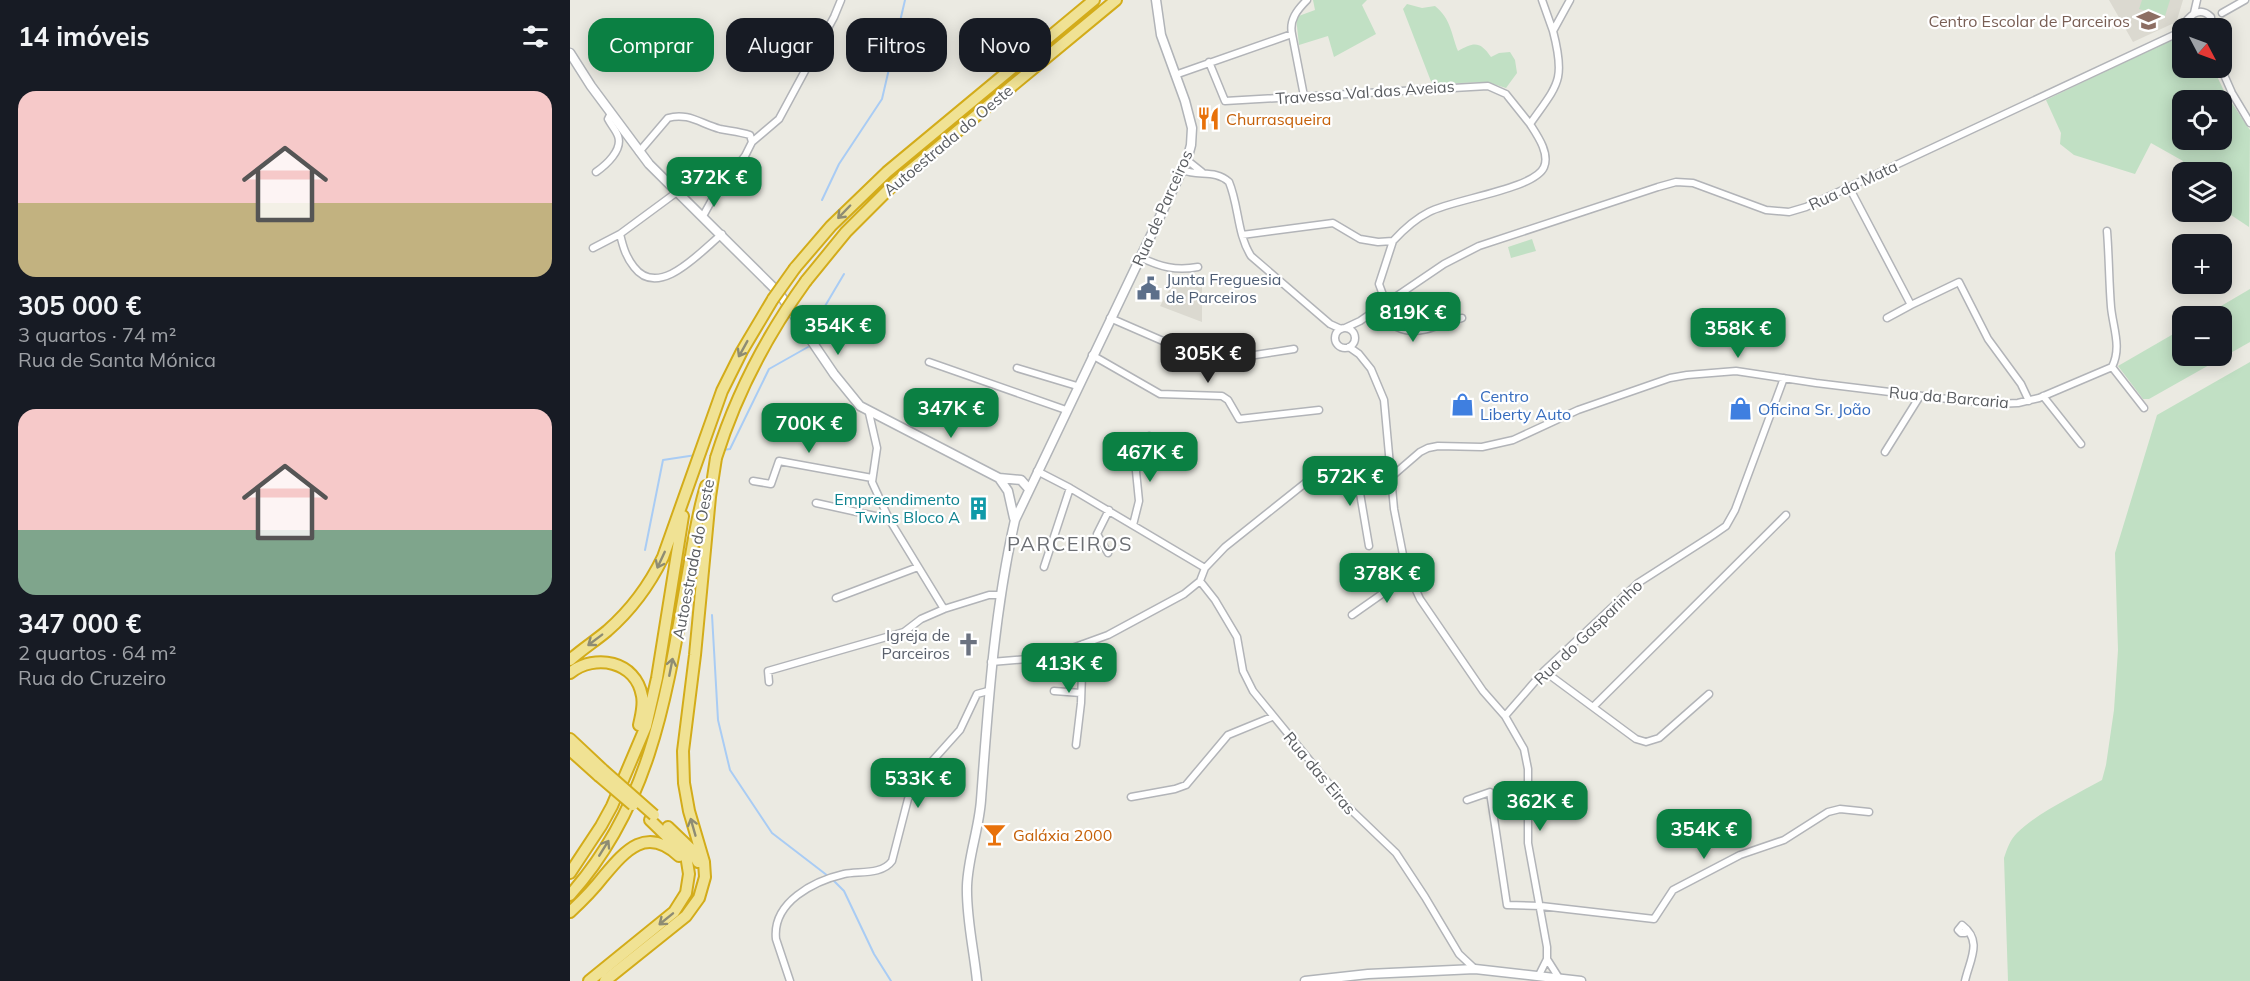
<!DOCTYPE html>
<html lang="pt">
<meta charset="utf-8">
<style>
:root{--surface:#171b24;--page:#20242c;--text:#f1f3f6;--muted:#9ea1a6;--accent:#0b8043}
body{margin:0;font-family:Mulish,sans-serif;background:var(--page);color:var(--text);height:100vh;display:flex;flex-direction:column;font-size:22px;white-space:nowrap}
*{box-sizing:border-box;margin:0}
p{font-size:20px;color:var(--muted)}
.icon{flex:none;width:33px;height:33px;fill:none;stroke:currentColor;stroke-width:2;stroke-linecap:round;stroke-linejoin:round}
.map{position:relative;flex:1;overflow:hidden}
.side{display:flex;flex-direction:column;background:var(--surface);width:570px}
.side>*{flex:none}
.top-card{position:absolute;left:18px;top:18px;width:570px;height:54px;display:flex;gap:12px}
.needle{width:39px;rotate:131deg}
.tools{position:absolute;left:1602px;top:18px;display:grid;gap:12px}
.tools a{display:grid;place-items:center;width:60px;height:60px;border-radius:12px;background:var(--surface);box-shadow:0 3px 15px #0003;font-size:30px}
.price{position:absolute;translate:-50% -51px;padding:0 14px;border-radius:12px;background:var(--accent);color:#fff;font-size:20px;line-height:39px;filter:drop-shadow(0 2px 3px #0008)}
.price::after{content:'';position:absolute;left:50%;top:36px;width:18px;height:14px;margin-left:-9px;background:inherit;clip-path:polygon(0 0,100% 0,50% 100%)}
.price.current{background:#222;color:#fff}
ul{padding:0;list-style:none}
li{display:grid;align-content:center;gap:12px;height:318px;padding:0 18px}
li span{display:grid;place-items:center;height:186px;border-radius:18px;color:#555}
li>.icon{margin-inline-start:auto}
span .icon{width:108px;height:108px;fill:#fffc;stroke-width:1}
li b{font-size:26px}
h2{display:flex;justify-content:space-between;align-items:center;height:72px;padding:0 18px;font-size:26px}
.chip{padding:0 21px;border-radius:18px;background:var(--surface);box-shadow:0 3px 15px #0003;font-size:21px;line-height:54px}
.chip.current{background:var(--accent);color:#fff}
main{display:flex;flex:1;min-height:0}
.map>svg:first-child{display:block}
</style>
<main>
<section class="side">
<h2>14 imóveis<svg class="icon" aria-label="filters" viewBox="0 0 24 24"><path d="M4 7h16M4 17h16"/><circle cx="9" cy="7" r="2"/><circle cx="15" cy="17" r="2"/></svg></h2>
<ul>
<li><span style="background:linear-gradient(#f6c9c9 60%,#c2b280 0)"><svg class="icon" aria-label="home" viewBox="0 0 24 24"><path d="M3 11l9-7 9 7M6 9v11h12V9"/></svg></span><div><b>305 000 €</b><p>3 quartos · 74 m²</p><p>Rua de Santa Mónica</p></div></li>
<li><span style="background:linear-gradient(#f6c9c9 65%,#7fa58c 0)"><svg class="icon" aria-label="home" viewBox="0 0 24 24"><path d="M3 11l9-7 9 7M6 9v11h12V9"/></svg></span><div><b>347 000 €</b><p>2 quartos · 64 m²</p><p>Rua do Cruzeiro</p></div></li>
</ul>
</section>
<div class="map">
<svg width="1680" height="981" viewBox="0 0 1680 981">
<rect width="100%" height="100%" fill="#ebeae2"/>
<!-- education -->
<path fill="#dbd9d0" d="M1539,0H1613L1607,20L1604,23L1563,42Z
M607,276L632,287V322L590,306Z"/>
<!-- green -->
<path fill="#c1e0c4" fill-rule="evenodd" d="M743,0H797L792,5L806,34L764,57L758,36L729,45L726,17L745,10Z
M1572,0H1600L1595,16L1569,9Z
M837,4L852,8L865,6C881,19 881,33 888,51C904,42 910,41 921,57L929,53L940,52L945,60L947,73L936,88L917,82L862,84L833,9Z
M1612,38V68H1643L1655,93L1680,130L1679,227L1652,209V172H1612V182L1605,177L1613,161L1581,143L1565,174L1504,155L1490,144L1491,133L1476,100L1598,41ZM1612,100H1652V140H1612Z
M962,239L966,251L941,258L938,247Z
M1680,289V342L1579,399H1573L1548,366L1612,329V356H1652V316H1634Z
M1680,362V981H1438L1434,858C1437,849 1440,840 1447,833C1467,813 1507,794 1532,780L1536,765L1544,710L1548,650L1545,553L1587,415Z"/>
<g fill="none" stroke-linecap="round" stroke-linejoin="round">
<!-- stream -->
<path stroke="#a9ccf4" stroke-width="2" d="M252,200L269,164L312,99L335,0
M245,323L274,274
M153,450L160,449L199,369L238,347
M75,550L93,460L126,455
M142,615L148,720L160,770L202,833L258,876
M263,880L274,891L304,954L321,981"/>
<defs>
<path id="street" d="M972,0L983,31
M1624,13L1627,0
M1652,13L1675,0
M722,34L734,96
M1606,34C1615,23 1626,2 1641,17V28
M639,62L655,101L918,86L936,94L960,124
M1651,68L1662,93L1680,123
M605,75L722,34C719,20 727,10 737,0
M69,152L98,118C118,112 131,124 150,129C160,131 170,132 180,135L182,142
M617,160L632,172
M613,170C628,177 645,169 659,182C669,206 667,234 681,256L760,324L771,329
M26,172C36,165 53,150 48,136C46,130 41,125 38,119L41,113
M1279,187L1341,305L1389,282L1418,339L1451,384L1459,401
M107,192L50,234C53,247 56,257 64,267C89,300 131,251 152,234
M133,216L148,189L175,156L182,142L209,119L264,17L271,0
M1537,231C1539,256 1539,282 1541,307C1543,328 1552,347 1542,367
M672,235L763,223L790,239L808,242L823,241C834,229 845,219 859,212C884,199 965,189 974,167C980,153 967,135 960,124C988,84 996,81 983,31L1000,0
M23,248L50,234
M570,257C590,267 606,271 628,267
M816,303L809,284L823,241
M806,310C836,344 854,329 892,318
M540,318L632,358L653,360L724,349
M1317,318L1341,305
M775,328L790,321L874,264L909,246L1088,187L1106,182L1123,183L1196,210L1219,212L1236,207L1606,34H1612
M765 338a10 10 0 1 1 20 0a10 10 0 1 1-20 0Z
M779,347L789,354L801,369L814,400L824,509L835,565L839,575L850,599L913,691L935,716L954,749L958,769V843L977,947V959L969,975
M522,355L590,394L652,396L658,400L669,419L749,410
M359,362L496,410
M1542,367L1574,408
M447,368L507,386
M1473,396L1511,444
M299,413L307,448L302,482L319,519L374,609L419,595H431
M1315,452L1350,396
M785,464L799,546
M467,471L500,488L635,568
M821,477L850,452L858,448L868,446L912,447L943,440L1008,410L1100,378L1117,375L1166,371L1246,383L1369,398L1426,404L1448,403L1469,398L1542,367
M183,481L201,484L209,461L302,478
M246,503L319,519
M563,525L569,501L566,471L579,436
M538,553L527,534L539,510
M474,567L500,488
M630,581L645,600L667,637L673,671L683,691L777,806L826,853L855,897L889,954L905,969
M266,598L348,567
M782,615L839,575
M421,662L457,659L494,651L538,635L614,594L630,581L635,568L655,547L749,472L800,462L820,464
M974,671L1066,739L1076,742L1089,738L1139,694
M199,682L198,671L334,632L351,619L374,609
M484,691L511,693
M1023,707L1216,515
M935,716L974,671L1068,583L1143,535L1156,526L1165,510L1214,378
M506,745L511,703L513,644
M561,797L605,789L616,785L658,735L702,717
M897,800L920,792L937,905L971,906L1084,919L1103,890L1170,855L1214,840L1258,812L1270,809L1299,812
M977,959L989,978
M220,981L206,939C202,902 244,881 274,874C289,871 312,875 322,861L338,799L356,768L390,730L407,694L418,691
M1395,981C1400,959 1413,941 1392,925L1388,930L1391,933H1395L1397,930"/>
<path id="secondary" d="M0,53L21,86L79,164L209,293L264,374L290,406L429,478L451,480L459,489
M429,478L438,491L444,518
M407,981C404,950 396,917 397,886C398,857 409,829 411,800C418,706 424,612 445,520L605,185L617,160L621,145L622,128L615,101L591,35L586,0
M735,981L798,974L905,969L1011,981"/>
<path id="highway" d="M225,268L261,226L317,172L524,0
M236,281L276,232L326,182L546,0
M0,660C11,650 25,641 37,631C61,610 79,586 93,557L152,391L172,351L203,299
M0,673C25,653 66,661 72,696C74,706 71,715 69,725
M0,739L33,770
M0,750L29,776
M98,827L122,850L128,862
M0,873L31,826L42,806L76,726L87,678L113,516
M0,895C80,805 96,699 116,584C122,552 126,518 136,486
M0,912C12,901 23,890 33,877C55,851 76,825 109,856
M19,981L104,912L116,893L119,874L116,855L80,820
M35,981L116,916L129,898L135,877L134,862L119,811L114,783L113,751L125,655L140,497L146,458"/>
</defs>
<!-- street casing -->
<use href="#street" stroke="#b2b4b8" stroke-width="9"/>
<!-- secondary casing -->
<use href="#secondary" stroke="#b1b4b8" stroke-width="11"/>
<!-- highway casing -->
<use href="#highway" stroke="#d3ac1a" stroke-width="14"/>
<!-- street -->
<use href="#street" stroke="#fff" stroke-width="6"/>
<!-- secondary -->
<use href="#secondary" stroke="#fff" stroke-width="8"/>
<!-- highway -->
<use href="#highway" stroke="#f0e294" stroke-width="10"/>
<defs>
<path id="highway-bridge" d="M203,299L225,268
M146,458C166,394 197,335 236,281
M33,770L84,815
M29,776L63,805"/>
</defs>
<!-- highway-bridge casing -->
<use href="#highway-bridge" stroke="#d3ac1a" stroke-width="14" stroke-linecap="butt"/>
<!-- highway-bridge -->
<use href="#highway-bridge" stroke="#f0e294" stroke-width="10"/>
</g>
<!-- one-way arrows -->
<defs><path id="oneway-shaft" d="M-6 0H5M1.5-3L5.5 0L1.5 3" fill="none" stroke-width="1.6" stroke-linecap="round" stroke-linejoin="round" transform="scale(1.5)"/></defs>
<g stroke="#8e8c73">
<use href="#oneway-shaft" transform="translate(274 212) rotate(134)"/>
<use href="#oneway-shaft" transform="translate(173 349) rotate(119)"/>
<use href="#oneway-shaft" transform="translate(91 560) rotate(115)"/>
<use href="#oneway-shaft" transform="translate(25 640) rotate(143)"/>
<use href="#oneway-shaft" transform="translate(101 667) rotate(-79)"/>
<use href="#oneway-shaft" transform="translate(123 827) rotate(-106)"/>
<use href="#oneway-shaft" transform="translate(34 848) rotate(-58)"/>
<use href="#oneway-shaft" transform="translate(96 919) rotate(141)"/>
</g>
<!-- icons -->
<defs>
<symbol id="school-bare" viewBox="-9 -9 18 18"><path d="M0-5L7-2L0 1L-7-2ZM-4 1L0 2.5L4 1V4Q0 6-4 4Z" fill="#8d6e63" stroke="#fff" stroke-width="2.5" paint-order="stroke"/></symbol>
<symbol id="restaurant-bare" viewBox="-9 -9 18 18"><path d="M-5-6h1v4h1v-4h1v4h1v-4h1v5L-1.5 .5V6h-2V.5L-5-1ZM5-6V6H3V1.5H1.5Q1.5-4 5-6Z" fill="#e8710a" stroke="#fff" stroke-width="2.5" paint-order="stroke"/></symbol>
<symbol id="civic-bare" viewBox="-9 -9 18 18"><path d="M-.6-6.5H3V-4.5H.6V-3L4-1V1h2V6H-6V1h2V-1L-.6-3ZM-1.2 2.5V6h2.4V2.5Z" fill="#5c6f8a" stroke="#fff" stroke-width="2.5" paint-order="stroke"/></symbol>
<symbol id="shop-bare" viewBox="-9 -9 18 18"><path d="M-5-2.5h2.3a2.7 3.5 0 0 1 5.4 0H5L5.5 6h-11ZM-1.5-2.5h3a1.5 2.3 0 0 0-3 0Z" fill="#3f7fe0" stroke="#fff" stroke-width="2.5" paint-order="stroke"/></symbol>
<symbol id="building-bare" viewBox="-9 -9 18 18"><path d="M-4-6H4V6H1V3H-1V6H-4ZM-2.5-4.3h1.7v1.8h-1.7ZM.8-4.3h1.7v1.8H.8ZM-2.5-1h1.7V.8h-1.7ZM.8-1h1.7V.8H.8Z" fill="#0f9aa8" stroke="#fff" stroke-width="2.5" paint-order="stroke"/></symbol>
<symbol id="church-bare" viewBox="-9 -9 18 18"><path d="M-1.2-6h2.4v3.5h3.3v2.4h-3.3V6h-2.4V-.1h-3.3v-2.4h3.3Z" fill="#6b7280" stroke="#fff" stroke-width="2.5" paint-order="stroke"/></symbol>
<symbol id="bar-bare" viewBox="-9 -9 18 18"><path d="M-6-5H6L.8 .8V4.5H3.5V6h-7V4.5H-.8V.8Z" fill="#e8710a" stroke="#fff" stroke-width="2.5" paint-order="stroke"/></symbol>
</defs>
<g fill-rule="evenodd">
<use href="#school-bare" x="1562" y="4" width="33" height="33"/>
<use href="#restaurant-bare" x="622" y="102" width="33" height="33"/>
<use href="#civic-bare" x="562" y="272" width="33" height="33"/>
<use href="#shop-bare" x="876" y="388" width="33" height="33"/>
<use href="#shop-bare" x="1154" y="392" width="33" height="33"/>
<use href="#building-bare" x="392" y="492" width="33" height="33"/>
<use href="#church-bare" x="382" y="628" width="33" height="33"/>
<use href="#bar-bare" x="408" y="818" width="33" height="33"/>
</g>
<g text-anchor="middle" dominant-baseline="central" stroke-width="4.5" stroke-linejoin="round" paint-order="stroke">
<!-- education labels -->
<g font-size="16" fill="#785e54" stroke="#fff" text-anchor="end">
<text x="1560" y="21">Centro Escolar de Parceiros</text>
</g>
<!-- street labels -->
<g font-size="16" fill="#5a5d61" stroke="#fff">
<text transform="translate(795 92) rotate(-4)">Travessa Val das Aveias</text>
<text transform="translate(378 140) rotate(-40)">Autoestrada do Oeste</text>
<text transform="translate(1283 185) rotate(-25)">Rua da Mata</text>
<text transform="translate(592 208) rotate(-66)">Rua de Parceiros</text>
<text transform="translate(1379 397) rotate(5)">Rua da Barcaria</text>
<text transform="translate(123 559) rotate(-79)">Autoestrada do Oeste</text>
<text transform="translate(1018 632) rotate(-44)">Rua do Gasparinho</text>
<text transform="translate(750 773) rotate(50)">Rua das Eiras</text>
</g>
<!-- food labels -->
<g font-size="16" fill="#c56008" stroke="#fff" text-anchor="start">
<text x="656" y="119">Churrasqueira</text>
<text x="443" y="835">Galáxia 2000</text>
</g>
<!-- service labels -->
<g font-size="16" fill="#4e5e75" stroke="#fff" text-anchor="start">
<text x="596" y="279">Junta Freguesia<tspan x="596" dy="18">de Parceiros</tspan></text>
</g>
<!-- shop labels -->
<g font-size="16" fill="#366cbe" stroke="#fff" text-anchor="start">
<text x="910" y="396">Centro<tspan x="910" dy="18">Liberty Auto</tspan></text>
<text x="1188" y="409">Oficina Sr. João</text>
</g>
<!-- culture labels -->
<g font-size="16" fill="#0d838f" stroke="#fff" text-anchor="end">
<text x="390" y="499">Empreendimento<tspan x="390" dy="18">Twins Bloco A</tspan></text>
</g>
<!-- worship labels -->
<g font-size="16" fill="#5b616d" stroke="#fff" text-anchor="end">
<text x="380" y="635">Igreja de<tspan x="380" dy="18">Parceiros</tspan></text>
</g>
<!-- quarter labels -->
<g font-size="20" letter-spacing="1.5" fill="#6b6e73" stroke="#fff">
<text x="500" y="543">PARCEIROS</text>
</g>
</g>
</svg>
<div class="tools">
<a><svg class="needle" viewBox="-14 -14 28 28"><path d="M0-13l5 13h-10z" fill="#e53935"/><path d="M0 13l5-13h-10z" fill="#9ea1a6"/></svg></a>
<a><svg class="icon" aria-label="locate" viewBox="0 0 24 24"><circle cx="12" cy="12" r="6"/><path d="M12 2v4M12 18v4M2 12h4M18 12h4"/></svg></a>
<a><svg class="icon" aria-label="layers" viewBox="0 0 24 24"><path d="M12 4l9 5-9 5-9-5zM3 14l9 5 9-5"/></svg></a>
<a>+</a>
<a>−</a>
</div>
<b class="price" style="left:144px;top:208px">372K €</b>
<b class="price" style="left:843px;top:343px">819K €</b>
<b class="price" style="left:268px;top:356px">354K €</b>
<b class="price" style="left:1168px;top:359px">358K €</b>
<b class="price current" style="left:638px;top:384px">305K €</b>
<b class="price" style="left:381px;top:439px">347K €</b>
<b class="price" style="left:239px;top:454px">700K €</b>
<b class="price" style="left:580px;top:483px">467K €</b>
<b class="price" style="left:780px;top:507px">572K €</b>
<b class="price" style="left:817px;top:604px">378K €</b>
<b class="price" style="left:499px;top:694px">413K €</b>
<b class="price" style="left:348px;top:809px">533K €</b>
<b class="price" style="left:970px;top:832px">362K €</b>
<b class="price" style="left:1134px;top:860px">354K €</b>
<div class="top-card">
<a class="chip current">Comprar</a>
<a class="chip">Alugar</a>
<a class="chip">Filtros</a>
<a class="chip">Novo</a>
</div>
</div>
</main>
